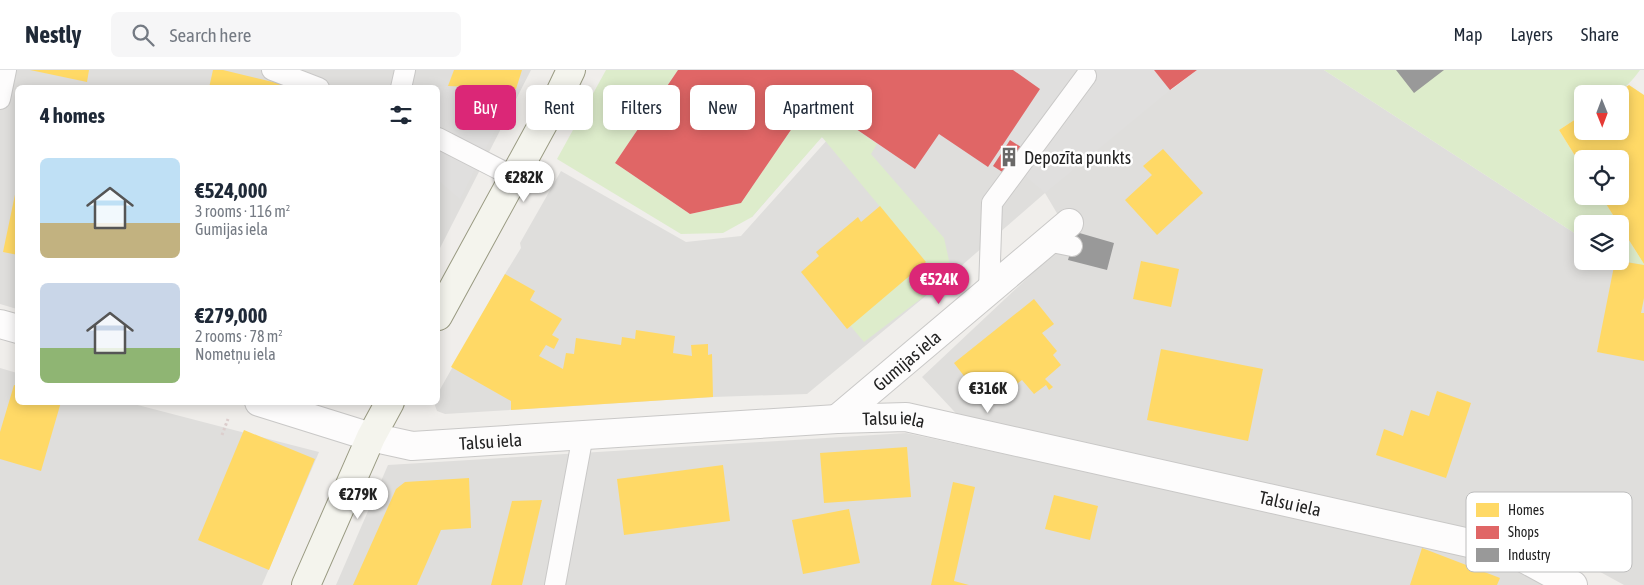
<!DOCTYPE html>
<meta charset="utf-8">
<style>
:root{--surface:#fff;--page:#f6f6f7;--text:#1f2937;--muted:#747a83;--line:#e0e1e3;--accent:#db2777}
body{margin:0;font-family:"Asap Condensed",sans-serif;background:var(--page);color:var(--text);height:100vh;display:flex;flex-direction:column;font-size:19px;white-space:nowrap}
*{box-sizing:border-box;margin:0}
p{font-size:16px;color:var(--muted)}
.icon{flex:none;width:28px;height:28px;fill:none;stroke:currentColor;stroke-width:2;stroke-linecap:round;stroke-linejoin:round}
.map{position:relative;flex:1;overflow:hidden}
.drawer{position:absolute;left:15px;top:15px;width:425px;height:320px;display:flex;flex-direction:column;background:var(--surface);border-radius:8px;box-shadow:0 2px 12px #0003}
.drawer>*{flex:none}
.top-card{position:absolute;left:455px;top:15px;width:475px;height:45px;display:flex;gap:10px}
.needle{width:32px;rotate:179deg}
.controls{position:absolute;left:1574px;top:15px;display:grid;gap:10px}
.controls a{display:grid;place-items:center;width:55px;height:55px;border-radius:8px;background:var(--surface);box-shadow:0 2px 12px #0003;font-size:25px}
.price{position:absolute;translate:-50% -42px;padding:0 11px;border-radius:18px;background:#fff;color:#222;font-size:16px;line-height:32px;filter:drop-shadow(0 1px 2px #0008)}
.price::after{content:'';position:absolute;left:50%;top:30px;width:15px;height:11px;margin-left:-8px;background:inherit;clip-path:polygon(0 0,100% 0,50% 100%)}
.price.active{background:var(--accent);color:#fff}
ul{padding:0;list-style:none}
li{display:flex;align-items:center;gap:15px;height:125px;padding:0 25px}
li span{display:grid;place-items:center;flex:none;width:140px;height:100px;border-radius:8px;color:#555}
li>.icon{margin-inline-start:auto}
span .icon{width:60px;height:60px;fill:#fffc;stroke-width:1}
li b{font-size:21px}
h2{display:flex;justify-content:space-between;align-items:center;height:60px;padding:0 25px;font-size:21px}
.pill{padding:0 18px;border-radius:8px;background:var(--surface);box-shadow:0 2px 12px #0003;font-size:18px;line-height:45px}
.pill.active{background:var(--accent);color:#fff}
header{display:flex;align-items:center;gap:30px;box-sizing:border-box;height:70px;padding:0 25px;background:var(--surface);border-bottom:1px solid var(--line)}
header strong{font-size:24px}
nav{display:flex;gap:28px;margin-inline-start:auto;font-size:18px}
.search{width:350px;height:45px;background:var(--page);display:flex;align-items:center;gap:12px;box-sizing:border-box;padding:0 18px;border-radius:8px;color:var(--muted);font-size:19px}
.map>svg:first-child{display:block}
</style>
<header>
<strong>Nestly</strong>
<div class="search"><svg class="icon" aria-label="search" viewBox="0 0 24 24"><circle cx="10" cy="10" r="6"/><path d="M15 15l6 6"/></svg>Search here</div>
<nav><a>Map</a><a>Layers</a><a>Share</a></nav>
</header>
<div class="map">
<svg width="1644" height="515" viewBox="0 0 1644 515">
<rect width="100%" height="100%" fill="#f0eeeb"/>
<!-- residential -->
<path fill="#dfdedc" d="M0,0H531L438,182V18H18L17,239L0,234Z
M622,0H1154L1171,20L1197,0H1324L1582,168V191L1620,190L1644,194V515H1624L1551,475L966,354L922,307L1071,167L1045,123L945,210L807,324L713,327L445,344L437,341L434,333L438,332V323L505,204L521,178L520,173L561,101L686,172L741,166L828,69L821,67L752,147L591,61Z
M0,298L17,303L18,332L130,333L319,382L262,515H0Z
M906,363L1532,497L1561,515H336L388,395Z"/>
<!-- grass -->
<path fill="#ddeccb" d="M606,0H678L615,93L690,144L741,133L812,29L877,74L871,84L944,168L950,195L939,215L864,272L843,247L926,192L822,67L752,147L723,163L681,164L557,89Z
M1324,0H1640C1620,27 1614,24 1582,24V45L1559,60L1582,97V126H1601L1619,154H1582V168Z
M1620,156L1644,194V195L1620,191Z"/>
<!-- parking -->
<path fill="#e0dfde" d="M1013,0H1154L1170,20L1045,123L998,82L1040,19Z
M448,16L516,19L460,129L438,110V18H432Z"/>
<!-- homes -->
<path fill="#ffd966" d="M30,0H89L87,12Z
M213,0H223L298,18H209Z
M454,0H522L516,19L448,16Z
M1629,15L1644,25V194L1601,126H1620V89H1582V97L1559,60L1582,45V61H1620V24H1616Z
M1163,79L1203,123L1157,165L1125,130L1152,105L1143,96Z
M17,115H18V185L3,182Z
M880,136L926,192L847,259L801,202L819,186L816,182L858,147L861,152Z
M1141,191L1179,199L1171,237L1133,229Z
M1615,191H1620L1644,195V228L1641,243H1644V291L1597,282Z
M505,204L535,221L530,230L562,249L552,265L559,269L554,279L546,275L539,286L563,299L566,283L574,284L576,268L621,275L622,267L635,269L636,260L675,266L673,283L692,286L691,275L708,274V285L712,284L713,327L511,340V331L451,297Z
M1034,229L1054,254L1042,263L1057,281L1053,285L1061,295L1045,309L1053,317L1049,320L1046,315L1034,324L1022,310L1001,326L974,319L954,293Z
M1161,279L1263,299L1248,371L1147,350Z
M14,315L18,316V332H61L41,401L0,389V362Z
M1437,321L1471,333L1446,408L1376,385L1384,359L1403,366L1411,340L1429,346Z
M244,360L315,389L269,500L198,470Z
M907,377L911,427L824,433L820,383Z
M723,395L730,451L624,465L617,409Z
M469,408L471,458L441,460L417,515H353L396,419L405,412Z
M953,412L975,417L954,511L969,515H931Z
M1054,425L1098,436L1090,470L1045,459Z
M542,430L522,515H491L512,431Z
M849,439L860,493L803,504L792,450Z
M1422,478L1500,508L1497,515H1410Z"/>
<!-- shops -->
<path fill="#e06666" d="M678,0H1013L1040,19L988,97L939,64L915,99L812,29L741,133L690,144L615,93Z
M1154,0H1197L1170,20Z
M1010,70L1024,79L1007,105L993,96Z"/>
<!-- industry -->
<path fill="#999" d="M1396,0H1444L1414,23Z
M1076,162L1114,173L1107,200L1068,190Z"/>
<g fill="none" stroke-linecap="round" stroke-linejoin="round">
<defs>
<path id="lane" d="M272,0L319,18
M401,18L405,0
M0,29L6,0
M438,68L514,107
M1047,171L1072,176
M989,220L992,133L1086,6
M555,515L583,365"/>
<g id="street">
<path d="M0,254L18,259"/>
<path id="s1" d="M259,332L371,367L412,376L837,349L906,347L1514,483L1573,515"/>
<path id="s2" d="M837,349L1069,153"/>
</g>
<path id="secondary" d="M438,246L561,21L571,0
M306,515L371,367L390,332"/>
</defs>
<!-- lane casing -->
<use href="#lane" stroke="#c9c8c7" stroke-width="22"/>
<!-- street casing -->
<use href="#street" stroke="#c9c8c7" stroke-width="30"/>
<!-- secondary casing -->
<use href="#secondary" stroke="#999a82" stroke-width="30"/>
<!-- path -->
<path stroke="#dccecd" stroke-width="3" stroke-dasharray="2.5 2.5" stroke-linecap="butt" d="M222,365L228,349"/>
<!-- lane -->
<use href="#lane" stroke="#fdfcfc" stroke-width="20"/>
<!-- street -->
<use href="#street" stroke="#fdfcfc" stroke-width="28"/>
<!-- secondary -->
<use href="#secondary" stroke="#f4f4ed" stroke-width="28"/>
</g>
<!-- icons -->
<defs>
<symbol id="building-bare" viewBox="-9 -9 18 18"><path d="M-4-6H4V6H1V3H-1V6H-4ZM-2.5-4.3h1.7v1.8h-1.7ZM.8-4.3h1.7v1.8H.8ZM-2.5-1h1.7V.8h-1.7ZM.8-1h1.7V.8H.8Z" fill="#6a6968" stroke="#fff" stroke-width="2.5" paint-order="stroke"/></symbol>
</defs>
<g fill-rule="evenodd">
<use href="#building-bare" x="995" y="73" width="28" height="28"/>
</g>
<g text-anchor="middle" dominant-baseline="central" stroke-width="5" stroke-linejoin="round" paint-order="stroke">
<!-- poi labels -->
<g font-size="18" fill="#222" stroke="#fff" text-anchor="start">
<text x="1024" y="87">Depozīta punkts</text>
</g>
<!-- street labels -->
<g font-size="18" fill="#222" stroke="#fff">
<text stroke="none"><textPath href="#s2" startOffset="91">Gumijas iela</textPath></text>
<text stroke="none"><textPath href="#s1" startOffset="642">Talsu iela</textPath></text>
<text stroke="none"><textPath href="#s1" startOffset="238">Talsu iela</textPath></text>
<text stroke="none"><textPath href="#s1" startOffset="1048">Talsu iela</textPath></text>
</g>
</g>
<!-- legend -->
<rect x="1466" y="422" width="166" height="80" rx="8" fill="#fff" stroke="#bdbdbd" stroke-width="1"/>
<rect x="1476" y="433" width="23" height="14" fill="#ffd966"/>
<rect x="1476" y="456" width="23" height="13" fill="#e06666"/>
<rect x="1476" y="478" width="23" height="14" fill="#999"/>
<g font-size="14" fill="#222">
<text x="1508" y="445">Homes</text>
<text x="1508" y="467">Shops</text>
<text x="1508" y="490">Industry</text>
</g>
</svg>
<div class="controls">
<a><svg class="needle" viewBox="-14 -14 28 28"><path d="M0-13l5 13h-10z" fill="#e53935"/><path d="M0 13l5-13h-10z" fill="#747a83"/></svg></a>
<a><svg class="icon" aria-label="locate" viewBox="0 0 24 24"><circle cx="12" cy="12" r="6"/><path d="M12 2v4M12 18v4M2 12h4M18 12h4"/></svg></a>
<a><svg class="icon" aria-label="layers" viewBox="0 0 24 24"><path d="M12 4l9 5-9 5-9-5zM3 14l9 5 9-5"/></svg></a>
</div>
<b class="price" style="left:524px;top:133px">€282K</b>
<b class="price active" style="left:939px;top:235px">€524K</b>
<b class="price" style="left:988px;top:344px">€316K</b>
<b class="price" style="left:358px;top:450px">€279K</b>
<div class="top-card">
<a class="pill active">Buy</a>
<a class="pill">Rent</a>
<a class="pill">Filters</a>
<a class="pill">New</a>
<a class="pill">Apartment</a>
</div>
<section class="drawer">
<h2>4 homes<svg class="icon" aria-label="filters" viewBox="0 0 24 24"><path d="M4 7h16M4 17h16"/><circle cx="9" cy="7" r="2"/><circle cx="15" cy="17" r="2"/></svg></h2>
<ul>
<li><span style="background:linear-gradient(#bfe0f5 65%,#c2b280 0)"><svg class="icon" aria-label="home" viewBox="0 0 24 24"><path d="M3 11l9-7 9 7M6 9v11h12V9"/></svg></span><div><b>€524,000</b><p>3 rooms · 116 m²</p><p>Gumijas iela</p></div></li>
<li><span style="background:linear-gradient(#c9d6e8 65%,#8fb573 0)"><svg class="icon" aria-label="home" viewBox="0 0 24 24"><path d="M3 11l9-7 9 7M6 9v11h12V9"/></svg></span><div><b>€279,000</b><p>2 rooms · 78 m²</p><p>Nometņu iela</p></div></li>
</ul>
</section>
</div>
